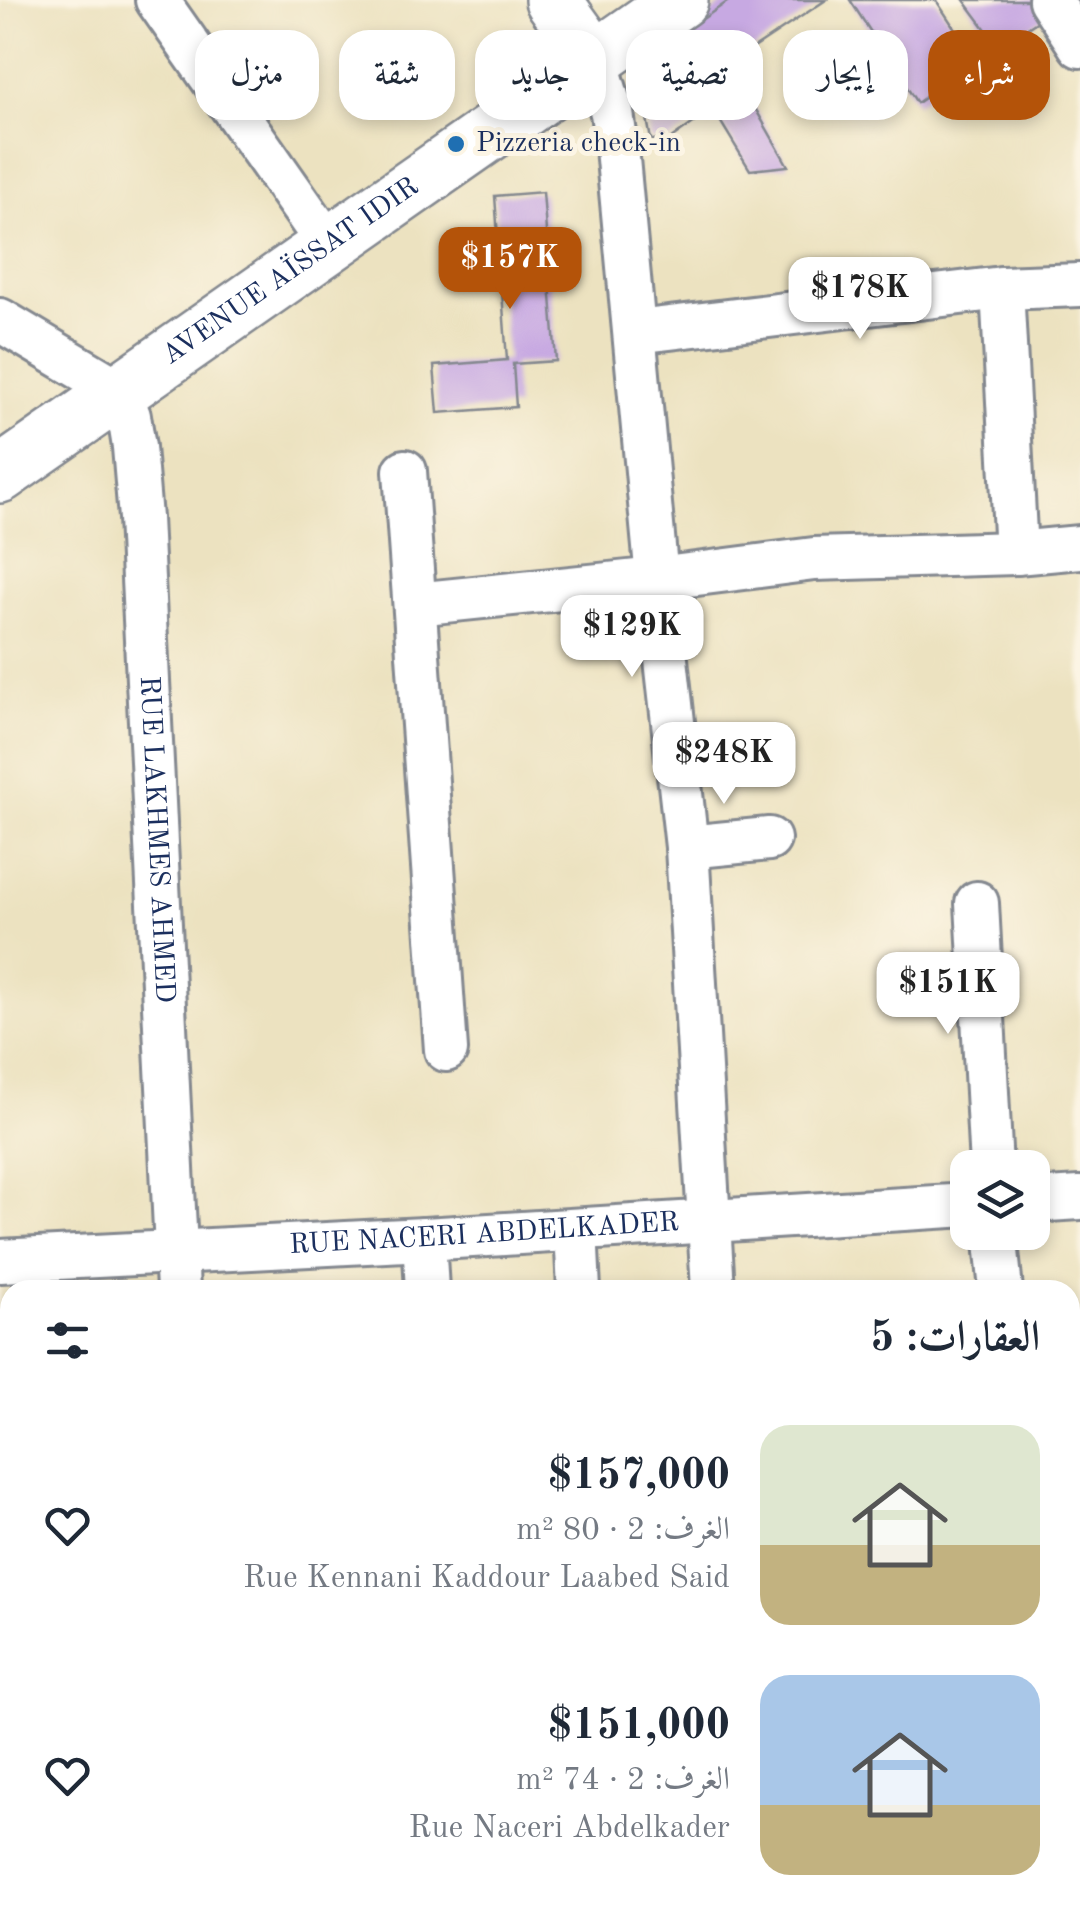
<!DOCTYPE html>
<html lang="ar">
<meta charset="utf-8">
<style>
:root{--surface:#fff;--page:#f6f6f7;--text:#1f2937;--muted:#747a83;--accent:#b45309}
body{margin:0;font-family:"Old Standard TT",Amiri,serif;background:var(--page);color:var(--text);direction:rtl;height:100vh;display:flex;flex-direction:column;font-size:38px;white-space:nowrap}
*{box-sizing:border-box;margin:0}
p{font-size:32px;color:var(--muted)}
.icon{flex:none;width:55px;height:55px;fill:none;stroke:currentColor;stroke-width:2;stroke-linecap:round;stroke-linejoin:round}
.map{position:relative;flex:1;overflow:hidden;direction:ltr}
.side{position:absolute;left:0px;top:1280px;width:1080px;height:640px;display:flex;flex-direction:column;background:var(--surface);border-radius:30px 30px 0 0;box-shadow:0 5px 15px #0003;direction:rtl}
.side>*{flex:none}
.guide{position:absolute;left:30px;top:30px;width:1020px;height:90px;direction:rtl;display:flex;gap:20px}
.tools{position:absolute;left:950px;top:1150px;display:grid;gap:20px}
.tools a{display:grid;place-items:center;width:100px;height:100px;border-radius:20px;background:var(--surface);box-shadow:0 5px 15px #0003;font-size:50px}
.price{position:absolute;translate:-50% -85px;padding:0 22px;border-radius:20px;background:#fff;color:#222;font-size:32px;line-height:65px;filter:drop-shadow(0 2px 5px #0008)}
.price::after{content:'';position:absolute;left:50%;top:60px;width:30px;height:22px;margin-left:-15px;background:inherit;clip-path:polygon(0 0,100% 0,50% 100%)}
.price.on{background:var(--accent);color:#fff}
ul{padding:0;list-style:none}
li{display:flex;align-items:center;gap:30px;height:250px;padding:0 40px}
li span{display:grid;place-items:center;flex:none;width:280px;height:200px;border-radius:30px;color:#555}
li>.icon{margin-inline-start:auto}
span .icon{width:120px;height:120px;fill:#fffc;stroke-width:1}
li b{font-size:42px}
h2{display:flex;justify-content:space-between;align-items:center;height:120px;padding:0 40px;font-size:42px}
.pill{padding:0 35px;border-radius:30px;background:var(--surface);box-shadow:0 5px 15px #0003;font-size:35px;line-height:90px}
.pill.on{background:var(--accent);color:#fff}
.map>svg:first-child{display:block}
</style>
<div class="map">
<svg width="1080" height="1920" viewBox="0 0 1080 1920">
<rect width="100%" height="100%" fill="#fcf5e5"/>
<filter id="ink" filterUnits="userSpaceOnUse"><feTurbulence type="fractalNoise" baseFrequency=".01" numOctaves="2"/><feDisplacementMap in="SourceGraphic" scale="20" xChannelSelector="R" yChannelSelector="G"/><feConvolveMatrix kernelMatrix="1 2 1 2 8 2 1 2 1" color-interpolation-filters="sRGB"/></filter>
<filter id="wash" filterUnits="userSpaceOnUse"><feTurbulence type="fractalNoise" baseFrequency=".0048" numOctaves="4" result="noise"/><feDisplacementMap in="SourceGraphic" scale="40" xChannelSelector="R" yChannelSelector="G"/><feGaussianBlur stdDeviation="2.25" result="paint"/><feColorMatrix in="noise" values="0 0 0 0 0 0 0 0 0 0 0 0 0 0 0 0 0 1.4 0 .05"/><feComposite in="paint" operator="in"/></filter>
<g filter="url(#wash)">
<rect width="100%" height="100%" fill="#ece2c0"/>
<!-- pitch -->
<path fill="#b3cf76" stroke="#677f6a" stroke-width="2.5" d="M10,1519V1699L0,1700V1520Z"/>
<g id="blocks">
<!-- building -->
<path fill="#c7a9e2" d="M730,0H826L730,64L788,166L750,170L713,109L671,139L651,140L638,70L648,57Z
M850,0H936L976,61L917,103Z
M964,0H1037L1047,15L999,47Z
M543,192L556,361L513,364L516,407L438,413L434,366L507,360L495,196Z
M925,1910H1033V1920H925Z"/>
</g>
</g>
<g filter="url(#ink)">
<use href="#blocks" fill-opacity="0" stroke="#84888f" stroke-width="2.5"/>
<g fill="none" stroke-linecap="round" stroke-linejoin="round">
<defs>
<g id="minor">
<path d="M157,0L328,244"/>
<path d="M1050,0L1080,46"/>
<path d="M596,60L612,113L617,148L657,579L687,847L713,1290"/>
<path d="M1002,288L1016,553"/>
<path id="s1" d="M0,320L119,391L129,416L134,447L140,518L178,1290"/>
<path d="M636,332L1002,288L1080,285"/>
<path d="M405,471L446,1050"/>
<path d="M415,604L657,579L814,559L1016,553L1080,547"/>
<path d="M687,847L769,839"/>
<path d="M977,903L991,1168"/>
<path d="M1032,1201L1080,1198"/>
<path d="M576,1230L579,1290"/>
<path d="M995,1232L1001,1290"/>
<path d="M424,1239L427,1290"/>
<path id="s2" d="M0,1261L424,1239L968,1205"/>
<path d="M212,1910L213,1920"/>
<path d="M466,1910L467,1920"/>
<path d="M609,1910L610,1920"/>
<path d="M747,1910V1920"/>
<path d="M1054,1910V1920"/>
</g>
<g id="major">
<path d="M553,0L596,60"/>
<path id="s3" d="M0,475L680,0"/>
<path d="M1070,1743L1080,1742"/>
<path d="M0,1790L10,1789"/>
<path d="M1070,1816L1080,1815"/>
<path d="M0,1873L10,1872"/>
</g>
</defs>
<!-- minor casing -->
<use href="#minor" stroke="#84888f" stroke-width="48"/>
<!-- major casing -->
<use href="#major" stroke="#84888f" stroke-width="60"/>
<!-- minor -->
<use href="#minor" stroke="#fff" stroke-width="42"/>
<!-- major -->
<use href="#major" stroke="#fff" stroke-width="55"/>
<!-- tram -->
<path stroke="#1b2f5e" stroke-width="2.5" d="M1070,1771L1080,1770
M1070,1788L1080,1787
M0,1822H10
M0,1839H10"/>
</g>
</g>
<!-- markers -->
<circle fill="#1f6fb2" stroke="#fcf5e5" stroke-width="4" cx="456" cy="144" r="10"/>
<g text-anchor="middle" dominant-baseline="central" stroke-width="10" stroke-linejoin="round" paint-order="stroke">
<!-- poi labels -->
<g font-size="28" fill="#1b2f5e" stroke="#fcf5e5" text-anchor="start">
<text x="476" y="144">Pizzeria check-in</text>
</g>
<!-- street labels -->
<g font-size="28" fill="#1b2f5e" stroke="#fcf5e5">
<text stroke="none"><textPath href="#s3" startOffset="355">AVENUE AÏSSAT IDIR</textPath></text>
<text stroke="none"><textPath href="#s1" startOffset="590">RUE LAKHMES AHMED</textPath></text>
<text stroke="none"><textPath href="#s2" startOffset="485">RUE NACERI ABDELKADER</textPath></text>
</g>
</g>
</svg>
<div class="tools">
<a><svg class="icon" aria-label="layers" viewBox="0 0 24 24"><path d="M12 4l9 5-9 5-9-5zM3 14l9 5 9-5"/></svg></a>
</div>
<b class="price on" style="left:510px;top:312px">$157K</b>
<b class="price" style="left:860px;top:342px">$178K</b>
<b class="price" style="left:632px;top:680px">$129K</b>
<b class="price" style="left:724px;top:807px">$248K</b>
<b class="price" style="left:948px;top:1037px">$151K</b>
<div class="guide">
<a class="pill on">شراء</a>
<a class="pill">إيجار</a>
<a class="pill">تصفية</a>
<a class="pill">جديد</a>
<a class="pill">شقة</a>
<a class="pill">منزل</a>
</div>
<section class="side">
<h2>العقارات: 5<svg class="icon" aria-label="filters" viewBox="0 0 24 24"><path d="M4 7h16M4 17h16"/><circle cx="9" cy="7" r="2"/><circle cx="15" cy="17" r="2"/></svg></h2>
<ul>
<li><span style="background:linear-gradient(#dfe7d0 60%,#c2b280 0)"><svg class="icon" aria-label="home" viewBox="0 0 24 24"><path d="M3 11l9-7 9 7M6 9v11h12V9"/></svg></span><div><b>$157,000</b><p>الغرف: 2 · 80 m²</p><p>Rue Kennani Kaddour Laabed Said</p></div><svg class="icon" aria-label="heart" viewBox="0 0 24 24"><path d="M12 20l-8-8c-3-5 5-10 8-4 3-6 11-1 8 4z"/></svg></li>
<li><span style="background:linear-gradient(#a9c7e8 65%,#c2b280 0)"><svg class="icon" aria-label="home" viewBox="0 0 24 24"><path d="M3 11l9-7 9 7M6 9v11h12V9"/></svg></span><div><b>$151,000</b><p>الغرف: 2 · 74 m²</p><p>Rue Naceri Abdelkader</p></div><svg class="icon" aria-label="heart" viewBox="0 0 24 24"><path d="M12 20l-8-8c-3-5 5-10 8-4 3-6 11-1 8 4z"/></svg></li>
</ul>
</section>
</div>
